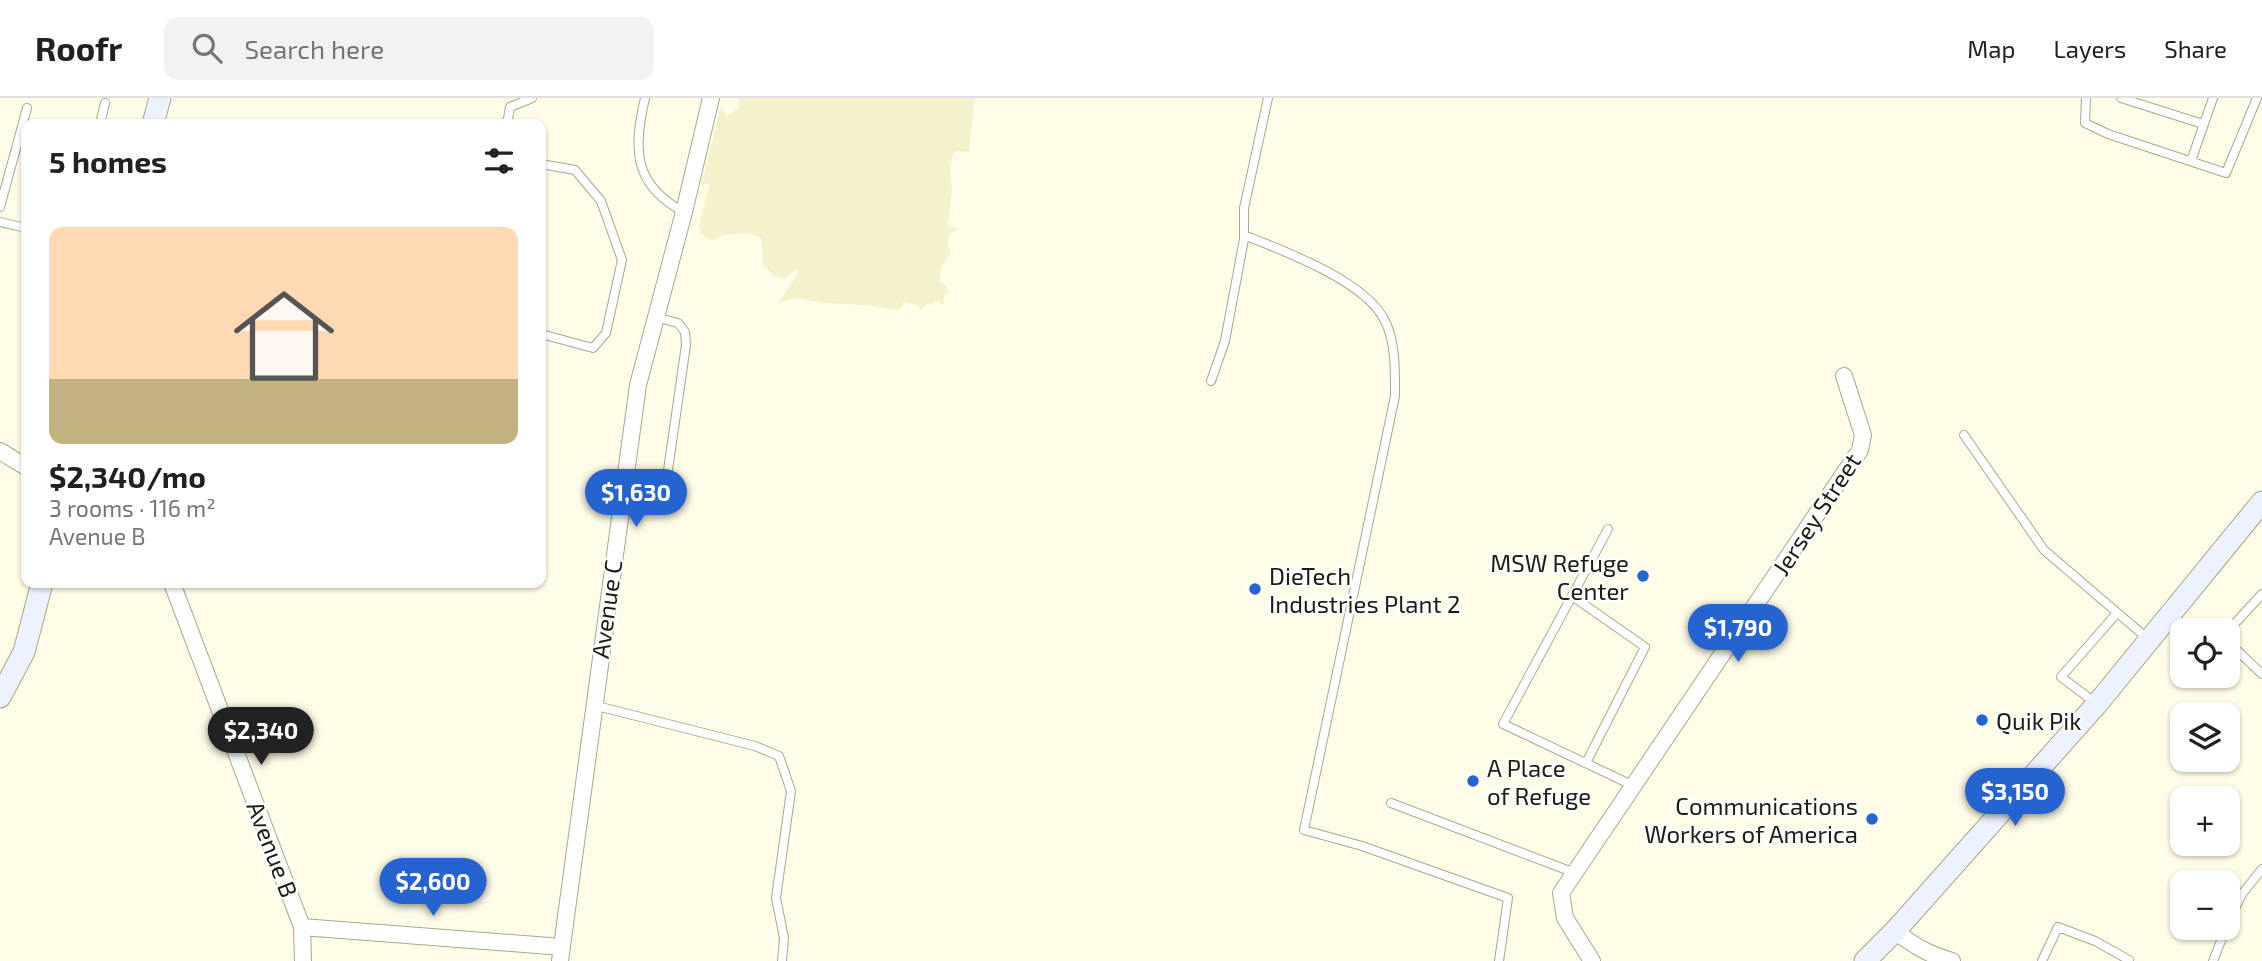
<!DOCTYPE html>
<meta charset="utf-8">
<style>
:root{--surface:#fff;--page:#f2f2f2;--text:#202124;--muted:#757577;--line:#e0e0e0;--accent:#2563d0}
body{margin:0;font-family:"Exo 2",sans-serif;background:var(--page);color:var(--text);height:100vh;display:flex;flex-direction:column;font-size:26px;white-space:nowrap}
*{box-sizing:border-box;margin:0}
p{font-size:23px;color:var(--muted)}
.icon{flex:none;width:38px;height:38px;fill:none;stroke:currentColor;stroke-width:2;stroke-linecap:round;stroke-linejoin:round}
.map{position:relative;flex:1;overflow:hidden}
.side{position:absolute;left:21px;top:21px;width:525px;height:469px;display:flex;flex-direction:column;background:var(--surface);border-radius:14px;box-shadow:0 2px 5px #0004}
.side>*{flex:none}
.tools{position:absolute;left:2170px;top:520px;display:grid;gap:14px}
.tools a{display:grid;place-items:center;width:70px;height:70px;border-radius:14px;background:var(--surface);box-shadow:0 2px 5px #0004;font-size:35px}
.price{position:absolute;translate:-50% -60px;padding:0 16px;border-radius:24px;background:var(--accent);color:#fff;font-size:23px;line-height:46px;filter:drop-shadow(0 2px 4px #0008)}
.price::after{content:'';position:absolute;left:50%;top:42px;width:21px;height:16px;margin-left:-10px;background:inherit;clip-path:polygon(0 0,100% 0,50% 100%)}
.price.current{background:#222;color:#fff}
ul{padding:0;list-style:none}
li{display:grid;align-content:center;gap:14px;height:371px;padding:0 28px}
li span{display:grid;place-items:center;height:217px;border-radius:14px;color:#555}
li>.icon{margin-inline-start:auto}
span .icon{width:126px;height:126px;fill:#fffc;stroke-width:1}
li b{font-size:30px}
h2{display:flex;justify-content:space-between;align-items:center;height:84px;padding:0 28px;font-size:30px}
header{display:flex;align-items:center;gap:42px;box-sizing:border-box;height:98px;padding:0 35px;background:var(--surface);border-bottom:2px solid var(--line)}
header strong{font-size:33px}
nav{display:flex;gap:38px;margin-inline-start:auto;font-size:24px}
.search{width:490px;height:63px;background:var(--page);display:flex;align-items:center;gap:18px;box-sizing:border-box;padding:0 24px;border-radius:14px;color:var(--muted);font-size:26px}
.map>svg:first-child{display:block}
</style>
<header>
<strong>Roofr</strong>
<div class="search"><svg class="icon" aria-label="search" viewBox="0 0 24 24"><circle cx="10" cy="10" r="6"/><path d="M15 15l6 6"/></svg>Search here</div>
<nav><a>Map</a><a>Layers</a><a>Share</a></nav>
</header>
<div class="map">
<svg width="2262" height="863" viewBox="0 0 2262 863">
<rect width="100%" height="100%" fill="#fffde7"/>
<!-- built -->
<path fill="#f4f1cd" d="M739,0H975L969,54L957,53L953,55L950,71L952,93L948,128L958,131L949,137L948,149L951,154L942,168L940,179V185L944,186L949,193L944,199V206H941L938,202L933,204L932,208L929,205L921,211L915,206L903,204L902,210L896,212L864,207L824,205L796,200L779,204L799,174L796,171L785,181L775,179L763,166L761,140L746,135L723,137L715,142L706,140L700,134L699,127L710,85L701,88L721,8L727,19L738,10Z"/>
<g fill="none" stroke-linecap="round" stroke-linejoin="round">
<defs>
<path id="lane" d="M645,0C633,51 633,87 684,114
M2086,0L2085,25L2108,36L2226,75L2257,0
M2121,0L2203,26
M100,26L105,5
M507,26L510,9L532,0
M2191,63L2213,0
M541,66L575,72L601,103L622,162L606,235L593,250L541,236
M0,109L27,10
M0,124L26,130
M1244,137C1284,153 1366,183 1385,223C1396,245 1395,274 1395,298L1304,732L1362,748L1508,800L1499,863
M1211,283L1225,243L1244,141V110L1268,0
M1964,337L2044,452L2148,541
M621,403C643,404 657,411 666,386L686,247L685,234L678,225L655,219
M1608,431L1503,626L1634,688
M1572,498L1645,549L1586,665
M2228,533L2262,496
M2228,544L2262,576
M2097,606L2061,579L2117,515
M593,607L755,648L779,658L791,693L776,800L784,840L782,863
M1391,705L1575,775
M2228,825L2242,796L2262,771
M2042,863L2058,829L2095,843L2129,862
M2213,863L2226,830"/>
<path id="street" d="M0,353L26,369
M172,485L302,829L303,863
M302,829L562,849
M1895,833C1913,847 1929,857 1952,863
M560,863L638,287L684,114L711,0
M1592,863L1565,820L1561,795L1860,352L1863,337L1844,278"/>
<path id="secondary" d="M153,26L160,0
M0,599L24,554L42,485
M1865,863L1895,833L2097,606L2262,404"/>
</defs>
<!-- lane casing -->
<use href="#lane" stroke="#a9a78d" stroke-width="10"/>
<!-- street casing -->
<use href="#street" stroke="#a9a78d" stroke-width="18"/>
<!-- secondary casing -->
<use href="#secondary" stroke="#a9a78d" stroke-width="23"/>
<!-- lane -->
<use href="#lane" stroke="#fff" stroke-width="8"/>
<!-- street -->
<use href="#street" stroke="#fff" stroke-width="16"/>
<!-- secondary -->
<use href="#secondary" stroke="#ecf3fe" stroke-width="21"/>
</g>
<!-- markers -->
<g fill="#2563d0" stroke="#fff" stroke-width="2.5">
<circle cx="1643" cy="478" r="7"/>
<circle cx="1255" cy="491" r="7"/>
<circle cx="1982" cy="622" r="7"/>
<circle cx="1473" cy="683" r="7"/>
<circle cx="1872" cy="721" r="7"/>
</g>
<g text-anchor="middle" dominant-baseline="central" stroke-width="5" stroke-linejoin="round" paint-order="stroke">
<!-- street labels -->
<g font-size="24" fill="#1e1d13" stroke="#fff">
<text transform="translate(1816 416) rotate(-57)">Jersey Street</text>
<text transform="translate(606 511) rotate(-82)">Avenue C</text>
<text transform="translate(273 751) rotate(69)">Avenue B</text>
</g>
<!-- poi labels -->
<g font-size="24" fill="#1e1d13" stroke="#fff" text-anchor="start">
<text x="1629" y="464" text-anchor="end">MSW Refuge<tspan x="1629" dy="28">Center</tspan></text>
<text x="1269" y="477">DieTech<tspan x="1269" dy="28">Industries Plant 2</tspan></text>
<text x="1996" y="622">Quik Pik</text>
<text x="1487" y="669">A Place<tspan x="1487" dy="28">of Refuge</tspan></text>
<text x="1858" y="707" text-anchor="end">Communications<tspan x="1858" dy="28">Workers of America</tspan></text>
</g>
</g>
</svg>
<div class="tools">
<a><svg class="icon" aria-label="locate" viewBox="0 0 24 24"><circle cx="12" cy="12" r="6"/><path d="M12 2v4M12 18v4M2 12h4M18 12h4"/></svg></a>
<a><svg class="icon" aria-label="layers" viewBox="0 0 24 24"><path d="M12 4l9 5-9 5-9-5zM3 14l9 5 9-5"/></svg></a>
<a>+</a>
<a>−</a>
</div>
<b class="price" style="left:636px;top:431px">$1,630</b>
<b class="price" style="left:1738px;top:566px">$1,790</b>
<b class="price current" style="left:261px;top:669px">$2,340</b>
<b class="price" style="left:2015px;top:730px">$3,150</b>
<b class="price" style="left:433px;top:820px">$2,600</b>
<section class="side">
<h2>5 homes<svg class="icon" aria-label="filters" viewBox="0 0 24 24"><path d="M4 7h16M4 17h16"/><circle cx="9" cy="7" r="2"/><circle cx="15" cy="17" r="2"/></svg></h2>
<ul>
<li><span style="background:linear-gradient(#ffd9b3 70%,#c2b280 0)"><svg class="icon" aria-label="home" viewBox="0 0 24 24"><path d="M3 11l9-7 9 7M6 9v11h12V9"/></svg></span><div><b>$2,340/mo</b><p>3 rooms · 116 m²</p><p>Avenue B</p></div></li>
</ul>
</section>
</div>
